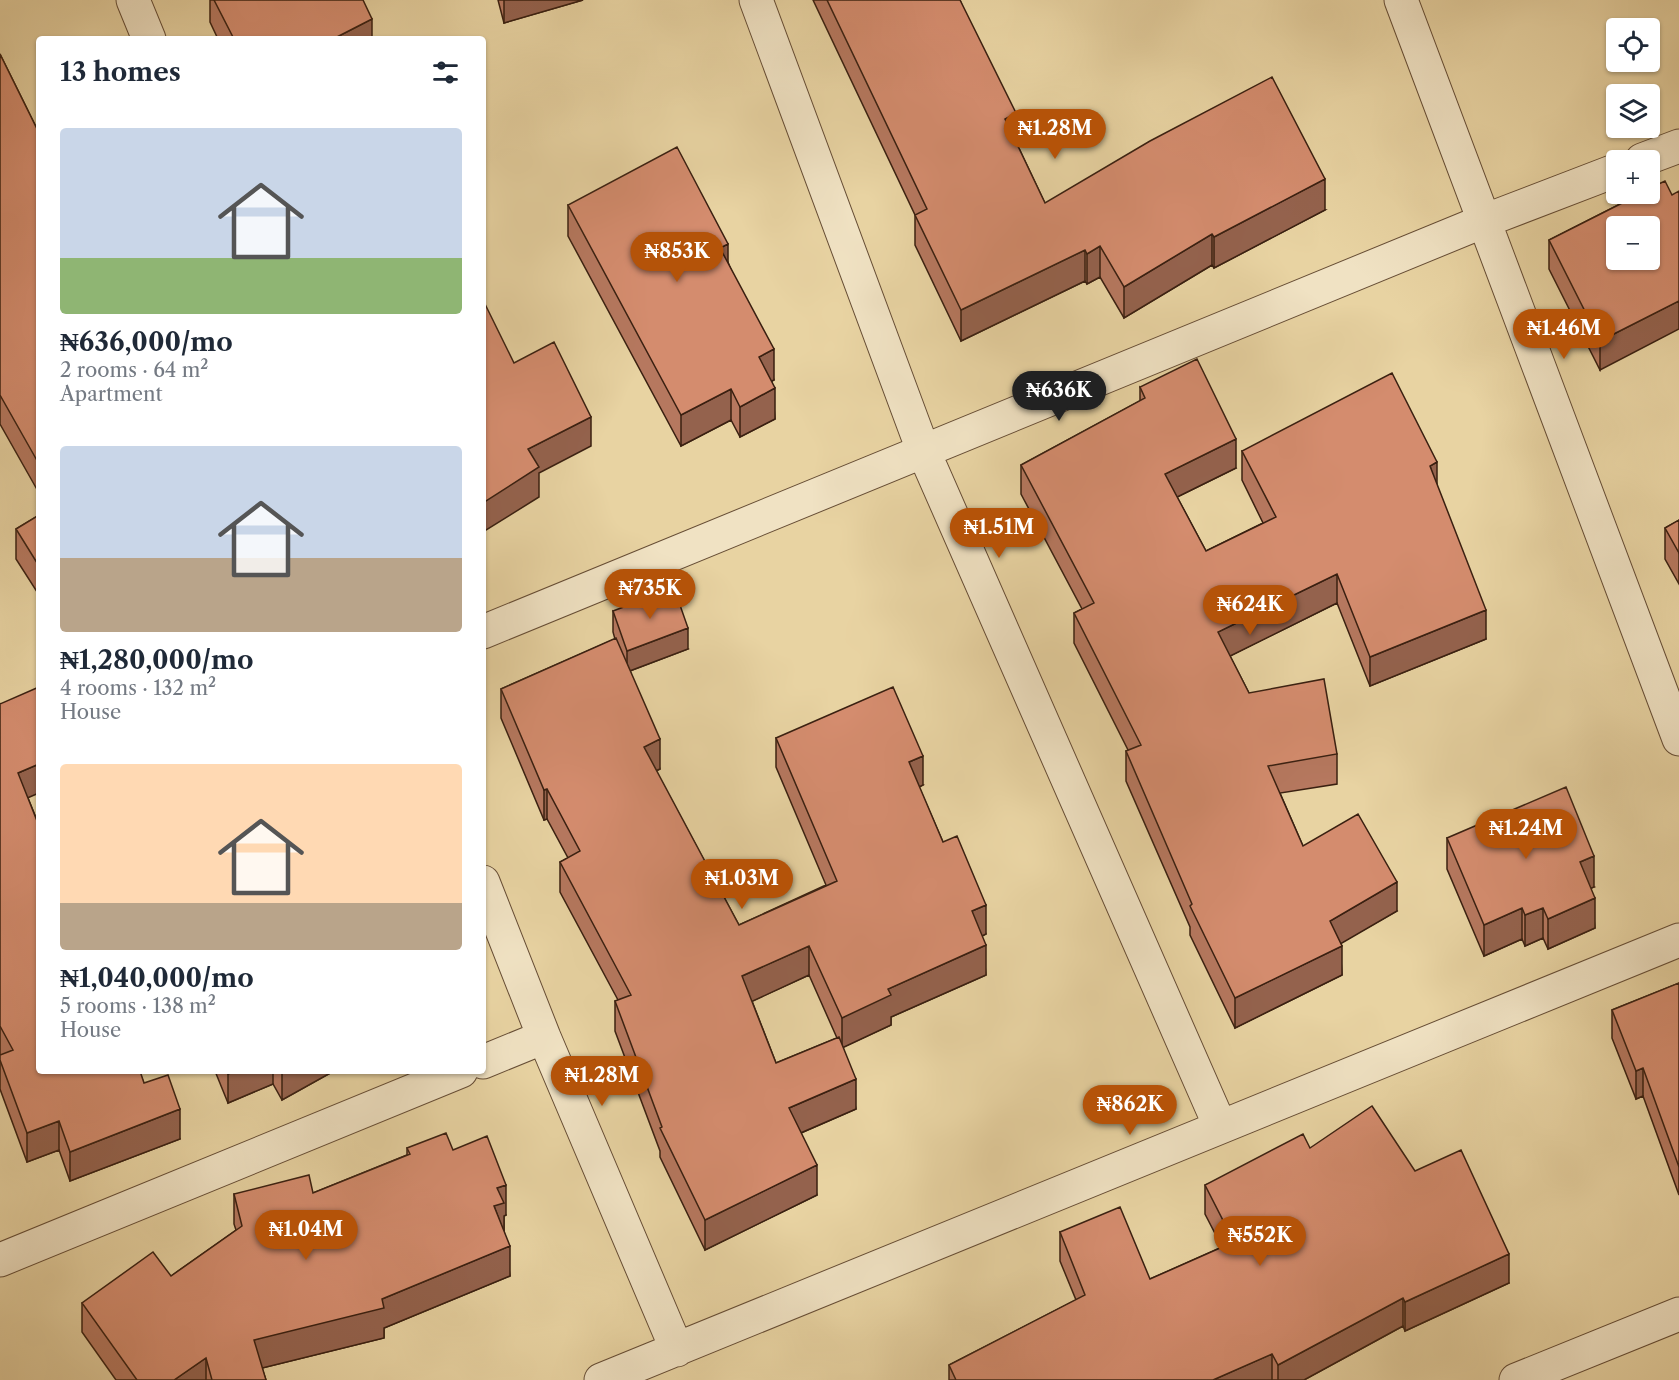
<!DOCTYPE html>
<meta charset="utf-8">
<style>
:root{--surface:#fff;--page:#f2f2f3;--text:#1f2937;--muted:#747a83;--accent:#b45309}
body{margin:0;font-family:"Libre Caslon Text",serif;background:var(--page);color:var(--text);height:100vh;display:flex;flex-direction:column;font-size:22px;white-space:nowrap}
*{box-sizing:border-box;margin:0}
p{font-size:20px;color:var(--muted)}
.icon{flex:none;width:33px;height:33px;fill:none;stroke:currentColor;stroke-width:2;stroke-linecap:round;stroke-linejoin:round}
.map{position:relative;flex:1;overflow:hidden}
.details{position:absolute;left:36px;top:36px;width:450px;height:1038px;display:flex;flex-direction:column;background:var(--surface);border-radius:6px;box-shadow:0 2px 4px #0004}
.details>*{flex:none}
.buttons{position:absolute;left:1606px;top:18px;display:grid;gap:12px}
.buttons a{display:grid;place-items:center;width:54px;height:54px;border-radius:6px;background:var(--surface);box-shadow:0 2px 4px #0004;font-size:30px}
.price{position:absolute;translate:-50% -51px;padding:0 14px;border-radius:21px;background:var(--accent);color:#fff;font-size:20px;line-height:39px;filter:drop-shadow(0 2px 3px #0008)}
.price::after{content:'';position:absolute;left:50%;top:36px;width:18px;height:14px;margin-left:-9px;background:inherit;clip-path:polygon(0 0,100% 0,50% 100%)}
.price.active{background:#222;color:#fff}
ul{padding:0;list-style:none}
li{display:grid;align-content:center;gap:12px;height:318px;padding:0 24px}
li span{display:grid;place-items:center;height:186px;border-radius:6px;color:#555}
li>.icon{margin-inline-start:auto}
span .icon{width:108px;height:108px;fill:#fffc;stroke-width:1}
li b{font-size:26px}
h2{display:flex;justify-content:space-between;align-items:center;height:72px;padding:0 24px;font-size:26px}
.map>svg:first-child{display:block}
</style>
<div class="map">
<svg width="1679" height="1380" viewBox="0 0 1679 1380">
<rect width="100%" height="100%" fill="#e8d3a2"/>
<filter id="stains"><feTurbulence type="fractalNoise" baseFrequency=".00333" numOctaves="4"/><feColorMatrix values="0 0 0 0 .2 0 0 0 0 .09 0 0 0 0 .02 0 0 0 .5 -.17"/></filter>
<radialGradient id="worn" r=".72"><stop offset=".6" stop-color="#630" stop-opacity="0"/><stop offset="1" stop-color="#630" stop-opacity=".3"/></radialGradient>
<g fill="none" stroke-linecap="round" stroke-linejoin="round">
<defs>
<path id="street" d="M133,0L149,39
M756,0L923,450L1220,1126
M1401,0L1679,739
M1642,160L1679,146
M483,632L1484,221L1617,170
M483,882L544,1037L677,1350
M483,1062L544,1037
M0,1260L461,1071
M601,1380L1679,940
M1516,1380L1679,1314"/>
</defs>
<!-- street casing -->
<use href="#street" stroke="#664d35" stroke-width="35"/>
<!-- street -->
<use href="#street" stroke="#f0e2c3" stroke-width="33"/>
</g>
<!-- wall -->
<path fill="#b6785f" stroke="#3a2011" stroke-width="1.5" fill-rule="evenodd" d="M210,0H363L372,39H218L210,22Z
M498,0H583L504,23Z
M813,0H960L1016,142L1045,203L1325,210L1214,268L1212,265L1124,318L1100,277L1087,284L1085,281L961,341L915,245V215Z
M0,54L39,133V493L0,424Z
M1640,194L1600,370L1549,269V240Z
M568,205L728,262L774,380L772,381L775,419L740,437L731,420L681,446L568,236Z
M1140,387L1236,468L1177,497L1206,551L1263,523L1242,480V451L1437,486L1486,639L1370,686L1337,603L1230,656L1249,693L1337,754V784L1280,793L1303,846L1397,911L1340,943L1342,975L1235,1028L1190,935V927L1126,781V751L1128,750L1074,643V613L1082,609L1021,494V465L1140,401Z
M39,515V595L16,559V529Z
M1679,520V584L1665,559V528Z
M613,611L688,649L630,671L660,769L656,771L739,925L826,885L776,767V738L923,785L919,787L943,842L986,934L982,936L986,975L891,1017V1025L843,1047L856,1109L801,1133L817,1195L705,1250L660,1157V1151L615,1031V1001L618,1000L560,892V862L568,858L547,819L544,820L501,718V689L615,639L613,632ZM809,975L837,1038L776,1063L752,1001Z
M0,703L28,798L144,1083L180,1139L70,1181L59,1150L27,1162L0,1089Z
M1447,838L1594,887L1591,888L1595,928L1548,949L1543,938L1525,946L1522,939L1484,956L1447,869Z
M1679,983V1195L1643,1096L1636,1099L1612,1038V1010Z
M215,1071H334L282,1100L273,1084L228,1103Z
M407,1148L453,1150L506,1215L504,1216V1230L510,1276L384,1328V1338L262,1368L266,1380H116L82,1332V1303L171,1276L236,1230L234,1224V1194L313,1193L407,1155Z
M1310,1148L1415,1171L1509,1283L1405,1331L1403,1326L1304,1380H949V1365L1076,1300L1060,1261V1232L1150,1279L1222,1247L1205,1214V1185Z"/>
<!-- shaded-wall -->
<path fill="#94624d" stroke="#3a2011" stroke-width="1.5" d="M504,0H583L504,23Z
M372,19V39H333Z
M1016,113V144L1005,119Z
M1325,179V210L1214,268V237Z
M1212,234V265L1124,318V287Z
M728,244V274L720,248Z
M1100,246V277L1087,284V254Z
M1085,250V281L961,341V310Z
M1679,301V329L1600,370V341Z
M774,349V380L759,387V357Z
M775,388V419L740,437V407Z
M731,389V420L681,446V415Z
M591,417V446L539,473V497L483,532V503L528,449Z
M1236,439V468L1165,503V474Z
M1437,462V491L1430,466Z
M1337,574V603L1218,662V632Z
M1486,610V639L1370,686V657Z
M688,628V649L627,672V651Z
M660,739V769L644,776V747Z
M923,756V785L909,792V762Z
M39,764V793L18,802V773Z
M547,789V819L544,820V790Z
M1594,856V887L1580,893V862Z
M1397,882V911L1330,950V921Z
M1595,898V928L1548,949V919Z
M986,905V934L972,941V911Z
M1522,908V939L1484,956V925Z
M1543,908V938L1525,946V915Z
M986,945V975L891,1017V1025L842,1048V1018L888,989Z
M809,946V975L742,1006V976Z
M1342,946V975L1235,1028V998Z
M1643,1068V1096L1636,1099V1071Z
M235,1071H273V1084L228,1103V1074Z
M282,1071H334L282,1100Z
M856,1079V1109L789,1138V1108Z
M180,1109V1139L70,1181V1152Z
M59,1121V1150L27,1162V1133Z
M817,1165V1195L705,1250V1220Z
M506,1185V1215L504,1216V1233L494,1206L497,1188Z
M510,1246V1276L384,1328V1338L254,1370V1340L382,1299Z
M1509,1254V1283L1405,1331V1302Z
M1403,1298V1326L1304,1380H1278V1365Z
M1272,1354V1380H1213Z
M206,1358V1380H174Z"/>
<!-- building -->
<path fill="#d48c6e" stroke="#3a2011" stroke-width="1.5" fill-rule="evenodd" d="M214,0H363L372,19L333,39H234Z
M827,0H960L1016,113L1005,119L1045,203L1150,141L1272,77L1325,179L1214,237L1212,234L1124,287L1100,246L1087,254L1085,250L961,310L915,215L927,209Z
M0,54L39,133V464L0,395Z
M677,147L728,244L720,248L774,349L759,357L775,388L740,407L731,389L681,415L568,205Z
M1665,181L1672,195L1679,191V301L1600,341L1549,240L1640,194H1650V188ZM1617,226H1650V260H1617Z
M483,300L514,363L554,342L591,417L528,449L539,467L483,503Z
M1197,359L1236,439L1165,474L1206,551L1276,517L1242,451L1392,373L1437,462L1430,466L1486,610L1370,657L1337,574L1218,632L1249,693L1324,679L1337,754L1268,766L1303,846L1358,814L1397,882L1330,921L1342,946L1235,998L1190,906L1192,904L1126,751L1141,745L1074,613L1094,603L1021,465L1145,398L1140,387Z
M39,515V566L16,529Z
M1679,520V553L1665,528Z
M674,588L688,628L627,651L613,611Z
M616,638L660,739L644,747L739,925L837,881L776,738L893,687L923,756L909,762L943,842L957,836L986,905L972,911L986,945L888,989L891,995L842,1018L809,946L742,976L776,1063L839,1037L856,1079L789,1108L817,1165L705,1220L660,1128L662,1127L615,1001L631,995L560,862L580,851L547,789L544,790L501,689Z
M39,687V764L18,773L39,826V1071H140L144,1083L168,1075L180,1109L70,1152L59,1121L27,1133L0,1060V1055L13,1050L0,1026V703V704Z
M1566,787L1594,856L1580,862L1595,898L1548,919L1543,908L1525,915L1522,908L1484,925L1447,838Z
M1679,983V1167L1643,1068L1636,1071L1612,1010Z
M227,1071H235L228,1074Z
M1372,1106L1415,1171L1461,1150L1509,1254L1405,1302L1403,1298L1278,1365L1272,1354L1213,1380H956L949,1365L1085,1295L1060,1232L1120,1207L1150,1279L1234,1242L1205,1185L1303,1134L1310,1148Z
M446,1133L453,1150L487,1136L506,1185L497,1188L504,1203L494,1206L510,1246L382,1299L384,1308L254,1340L266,1380H212L206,1358L174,1380H137L82,1303L153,1252L171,1276L242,1226L234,1194L309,1175L313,1193L410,1154L407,1148Z"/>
<rect width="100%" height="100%" filter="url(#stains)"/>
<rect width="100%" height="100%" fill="url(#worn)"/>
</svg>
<div class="buttons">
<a><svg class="icon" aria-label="locate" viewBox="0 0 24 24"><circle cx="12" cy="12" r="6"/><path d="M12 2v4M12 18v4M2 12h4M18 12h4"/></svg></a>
<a><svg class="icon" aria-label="layers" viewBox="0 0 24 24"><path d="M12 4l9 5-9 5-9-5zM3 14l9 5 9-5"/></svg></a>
<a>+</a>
<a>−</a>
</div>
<b class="price" style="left:1055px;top:160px">₦1.28M</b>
<b class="price" style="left:677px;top:283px">₦853K</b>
<b class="price" style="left:1564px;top:360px">₦1.46M</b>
<b class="price active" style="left:1059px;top:422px">₦636K</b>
<b class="price" style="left:999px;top:559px">₦1.51M</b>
<b class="price" style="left:650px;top:620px">₦735K</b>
<b class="price" style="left:1250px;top:636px">₦624K</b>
<b class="price" style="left:1526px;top:860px">₦1.24M</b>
<b class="price" style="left:742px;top:910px">₦1.03M</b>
<b class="price" style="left:602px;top:1107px">₦1.28M</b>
<b class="price" style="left:1130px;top:1136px">₦862K</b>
<b class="price" style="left:306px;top:1261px">₦1.04M</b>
<b class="price" style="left:1260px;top:1267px">₦552K</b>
<section class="details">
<h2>13 homes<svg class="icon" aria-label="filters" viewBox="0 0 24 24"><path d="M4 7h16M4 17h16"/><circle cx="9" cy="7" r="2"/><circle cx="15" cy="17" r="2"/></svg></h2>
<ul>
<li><span style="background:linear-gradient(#c9d6e8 70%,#8fb573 0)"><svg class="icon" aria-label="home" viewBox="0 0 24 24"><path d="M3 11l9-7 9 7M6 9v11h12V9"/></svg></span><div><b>₦636,000/mo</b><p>2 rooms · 64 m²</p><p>Apartment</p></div></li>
<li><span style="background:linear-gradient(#c9d6e8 60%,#b9a48a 0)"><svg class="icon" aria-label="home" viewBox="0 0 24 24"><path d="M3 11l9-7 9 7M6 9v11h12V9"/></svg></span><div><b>₦1,280,000/mo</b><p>4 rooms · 132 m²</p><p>House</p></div></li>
<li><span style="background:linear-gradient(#ffd9b3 75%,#b9a48a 0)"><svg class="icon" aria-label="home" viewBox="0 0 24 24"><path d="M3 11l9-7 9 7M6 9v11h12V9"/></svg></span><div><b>₦1,040,000/mo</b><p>5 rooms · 138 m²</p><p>House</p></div></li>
</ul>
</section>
</div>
